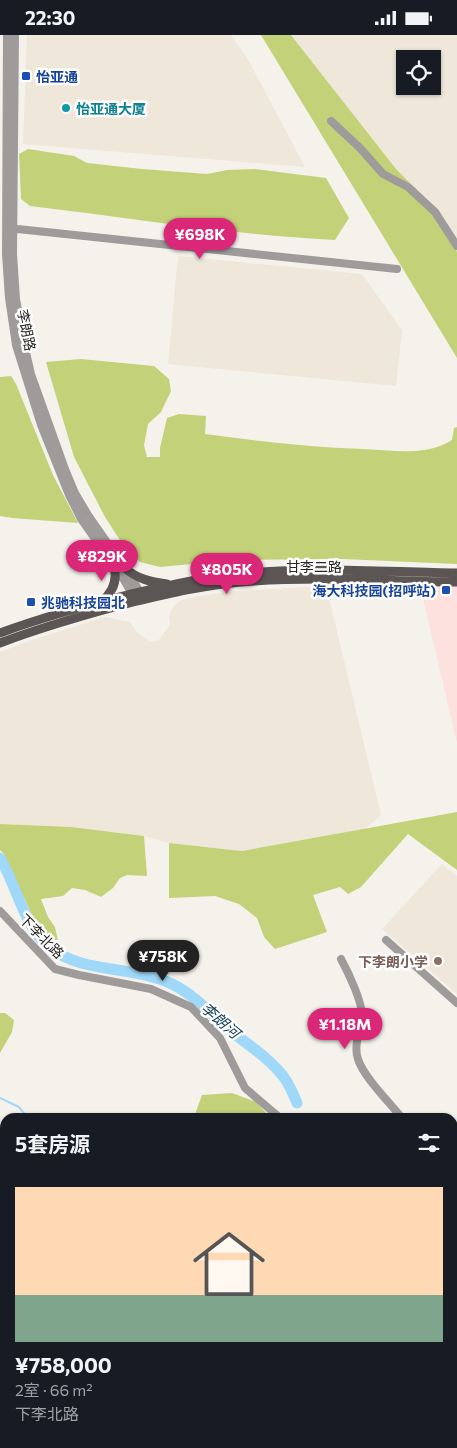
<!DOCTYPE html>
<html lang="zh">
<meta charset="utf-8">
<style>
:root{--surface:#171b24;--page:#242831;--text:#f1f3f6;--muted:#9ea1a6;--line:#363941;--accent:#db2777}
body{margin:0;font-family:Commissioner,"Noto Sans SC",sans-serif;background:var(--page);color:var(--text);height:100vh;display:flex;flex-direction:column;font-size:19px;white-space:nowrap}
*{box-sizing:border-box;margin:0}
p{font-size:16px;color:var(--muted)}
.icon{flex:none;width:28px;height:28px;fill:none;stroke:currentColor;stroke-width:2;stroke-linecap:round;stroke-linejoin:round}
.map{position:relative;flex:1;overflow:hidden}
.panel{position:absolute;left:0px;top:1078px;width:458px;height:336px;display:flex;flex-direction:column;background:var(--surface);border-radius:15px 15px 0 0;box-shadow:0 1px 4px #0004}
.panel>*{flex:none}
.buttons{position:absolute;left:396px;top:15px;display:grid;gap:10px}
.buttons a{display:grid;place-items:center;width:45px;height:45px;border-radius:0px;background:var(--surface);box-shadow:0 1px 4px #0004;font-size:25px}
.price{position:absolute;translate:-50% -42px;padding:0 11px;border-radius:18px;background:var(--accent);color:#fff;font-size:16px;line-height:32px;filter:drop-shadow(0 1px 2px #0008)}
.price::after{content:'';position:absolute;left:50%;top:30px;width:15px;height:11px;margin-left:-8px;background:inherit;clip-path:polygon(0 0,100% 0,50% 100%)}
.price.selected{background:#222;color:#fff}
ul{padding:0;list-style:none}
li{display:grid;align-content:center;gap:10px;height:265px;padding:0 15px}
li+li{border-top:1px solid var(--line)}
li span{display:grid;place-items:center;height:155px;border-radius:0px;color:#555}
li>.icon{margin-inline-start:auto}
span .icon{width:90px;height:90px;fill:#fffc;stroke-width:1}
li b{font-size:21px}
h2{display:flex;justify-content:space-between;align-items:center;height:60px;padding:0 15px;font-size:21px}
.status{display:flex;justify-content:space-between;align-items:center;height:35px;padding:0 25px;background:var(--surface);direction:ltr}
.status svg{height:14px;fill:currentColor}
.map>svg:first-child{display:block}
</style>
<div class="status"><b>22:30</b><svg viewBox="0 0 49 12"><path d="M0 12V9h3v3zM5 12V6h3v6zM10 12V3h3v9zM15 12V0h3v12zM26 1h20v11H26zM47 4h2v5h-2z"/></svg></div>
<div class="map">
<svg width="457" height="1413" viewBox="0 0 457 1413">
<rect width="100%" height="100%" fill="#f5f2ec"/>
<!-- commercial -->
<path fill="#fce1de" d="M457,533V708L417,538Z"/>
<!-- built -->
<path fill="#eee7da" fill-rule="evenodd" d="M27,0H231L246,21L305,132L23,109Z
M291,0H457V217L424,162L396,134ZM405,24H432V51H405Z
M178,221L362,239L402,295L396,351L168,329Z
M307,552L320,553L326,558L330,567L381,780L364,795L242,816L169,808L144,801L71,792L0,789V617L29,606L105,582L130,587L137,597L150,607L158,606L170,590L169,581L172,574L178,567L187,563L235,556Z
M442,829L457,841V959L382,894Z"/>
<!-- green -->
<path fill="#c3d179" d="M261,0H291L396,134L424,162L457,217V323Z
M28,114L74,121L87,128L142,134L207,139L227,135L255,134L326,143L349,183L335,205C233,200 131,183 30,171L21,164L19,119Z
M81,324L154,331L169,344L171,356L161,377L148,389L144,410L147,422H160V413L167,383L179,379L206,381L205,399C257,406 309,412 362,414C391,415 426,422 452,405L454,393L457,392V529L343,524L235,525L160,532L140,527L125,513L105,482L74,422L46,327Z
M11,341L16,349L53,440L78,488L12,483L0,481V342Z
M457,777V835L408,799L361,852L348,859L340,852L313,860L327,897L275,914L264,902L257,883L239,869L215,861L169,863V808L242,816Z
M0,789L71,792L144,801L147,841L127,840L120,843L113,853L101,862L85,855L72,853L63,861L41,864L48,882L55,892L59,910L43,896L31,878L4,819L0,815Z
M0,978H5L14,985L12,997L0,1018Z
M232,1058L256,1067L270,1082H194L202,1060Z
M156,1409H227L234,1413H165Z"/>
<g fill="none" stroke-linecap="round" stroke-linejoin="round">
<!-- stream -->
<path stroke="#9fd8f8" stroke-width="2" d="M0,1063L19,1072L27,1082"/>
<!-- river -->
<path stroke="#9fd8f8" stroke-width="11" d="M0,823C17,851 23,890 49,912C81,938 129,931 165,946C191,956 208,976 228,994C247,1009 268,1022 283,1041C289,1049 293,1058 297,1068
M452,1267L457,1274"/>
<!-- minor -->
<path stroke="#9f9b9b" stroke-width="8" d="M7,0L6,219L9,263L16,310L41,390L69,460L81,484L124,545L135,564
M15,0L13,219L16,264L24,309L31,339L65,434L75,458L88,480L132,543L142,561
M331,86L360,113L383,139L408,152L435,177L457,211
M8,193L397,234
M0,876L55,934L79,940L151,954L191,972L220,1003L245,1053L279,1082
M386,905L457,968
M341,924C348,937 363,968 362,982C361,995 353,1010 358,1024C363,1041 389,1067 401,1082
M452,1093H457"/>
<!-- major -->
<path stroke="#5b5554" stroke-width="9" d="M125,533C137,544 151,547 167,549
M102,566C114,556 118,543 113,528
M0,598C43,582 87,570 131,559C167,551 203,542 240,539C312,531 385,537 457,538
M0,608C45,591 91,578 137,566C172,558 206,550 241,547C313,541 385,546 457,547
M300,1413V1409"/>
<!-- highway -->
<path stroke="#433c3c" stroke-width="11" d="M0,1348L5,1351
M0,1369L5,1371
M86,1409L95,1413
M127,1409L136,1413"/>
</g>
<!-- markers -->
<g fill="#1a4fb4" stroke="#fff" stroke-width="2">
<rect x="21" y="36" width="10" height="10" rx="2.5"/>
<rect x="441" y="550" width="10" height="10" rx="2.5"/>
<rect x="26" y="562" width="10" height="10" rx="2.5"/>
</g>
<circle fill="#0f9aa8" stroke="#fff" stroke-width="2" cx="66" cy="73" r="5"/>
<circle fill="#8d6e63" stroke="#fff" stroke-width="2" cx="438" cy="926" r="5"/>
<g text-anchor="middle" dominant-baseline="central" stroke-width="5" stroke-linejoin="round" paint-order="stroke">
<!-- transit labels -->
<g font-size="14" font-weight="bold" fill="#164399" stroke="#fff" text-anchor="start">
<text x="36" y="41">怡亚通</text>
<text x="436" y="555" text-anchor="end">海大科技园(招呼站)</text>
<text x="41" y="567">兆驰科技园北</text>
</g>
<!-- culture labels -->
<g font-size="14" font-weight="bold" fill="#0d838f" stroke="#fff" text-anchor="start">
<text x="76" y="73">怡亚通大厦</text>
</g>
<!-- street labels -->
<g font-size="14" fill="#282624" stroke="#fff">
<text transform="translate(27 295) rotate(79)">李朗路</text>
<text x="314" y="531">甘李二路</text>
<text transform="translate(42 901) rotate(45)">下李北路</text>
</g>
<!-- education labels -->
<g font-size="14" font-weight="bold" fill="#785e54" stroke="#fff" text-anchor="end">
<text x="428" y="926">下李朗小学</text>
</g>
<!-- water labels -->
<g font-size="15" font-style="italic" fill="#113e54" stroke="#fff">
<text transform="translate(221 985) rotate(41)">李朗河</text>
</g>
</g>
</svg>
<div class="buttons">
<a><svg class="icon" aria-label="locate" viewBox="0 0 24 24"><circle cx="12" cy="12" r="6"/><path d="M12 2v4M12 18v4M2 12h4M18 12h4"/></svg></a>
</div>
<b class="price" style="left:200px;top:225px">¥698K</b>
<b class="price" style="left:102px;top:547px">¥829K</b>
<b class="price" style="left:227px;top:560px">¥805K</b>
<b class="price selected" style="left:163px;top:947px">¥758K</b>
<b class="price" style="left:345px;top:1015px">¥1.18M</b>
<section class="panel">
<h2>5套房源<svg class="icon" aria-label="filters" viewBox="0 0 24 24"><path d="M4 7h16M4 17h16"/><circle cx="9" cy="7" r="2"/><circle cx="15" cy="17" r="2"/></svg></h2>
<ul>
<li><span style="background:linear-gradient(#ffd9b3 70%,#7fa58c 0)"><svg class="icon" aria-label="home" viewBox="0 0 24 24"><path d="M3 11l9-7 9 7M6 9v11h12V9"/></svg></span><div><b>¥758,000</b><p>2室 · 66 m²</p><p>下李北路</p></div></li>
</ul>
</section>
</div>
